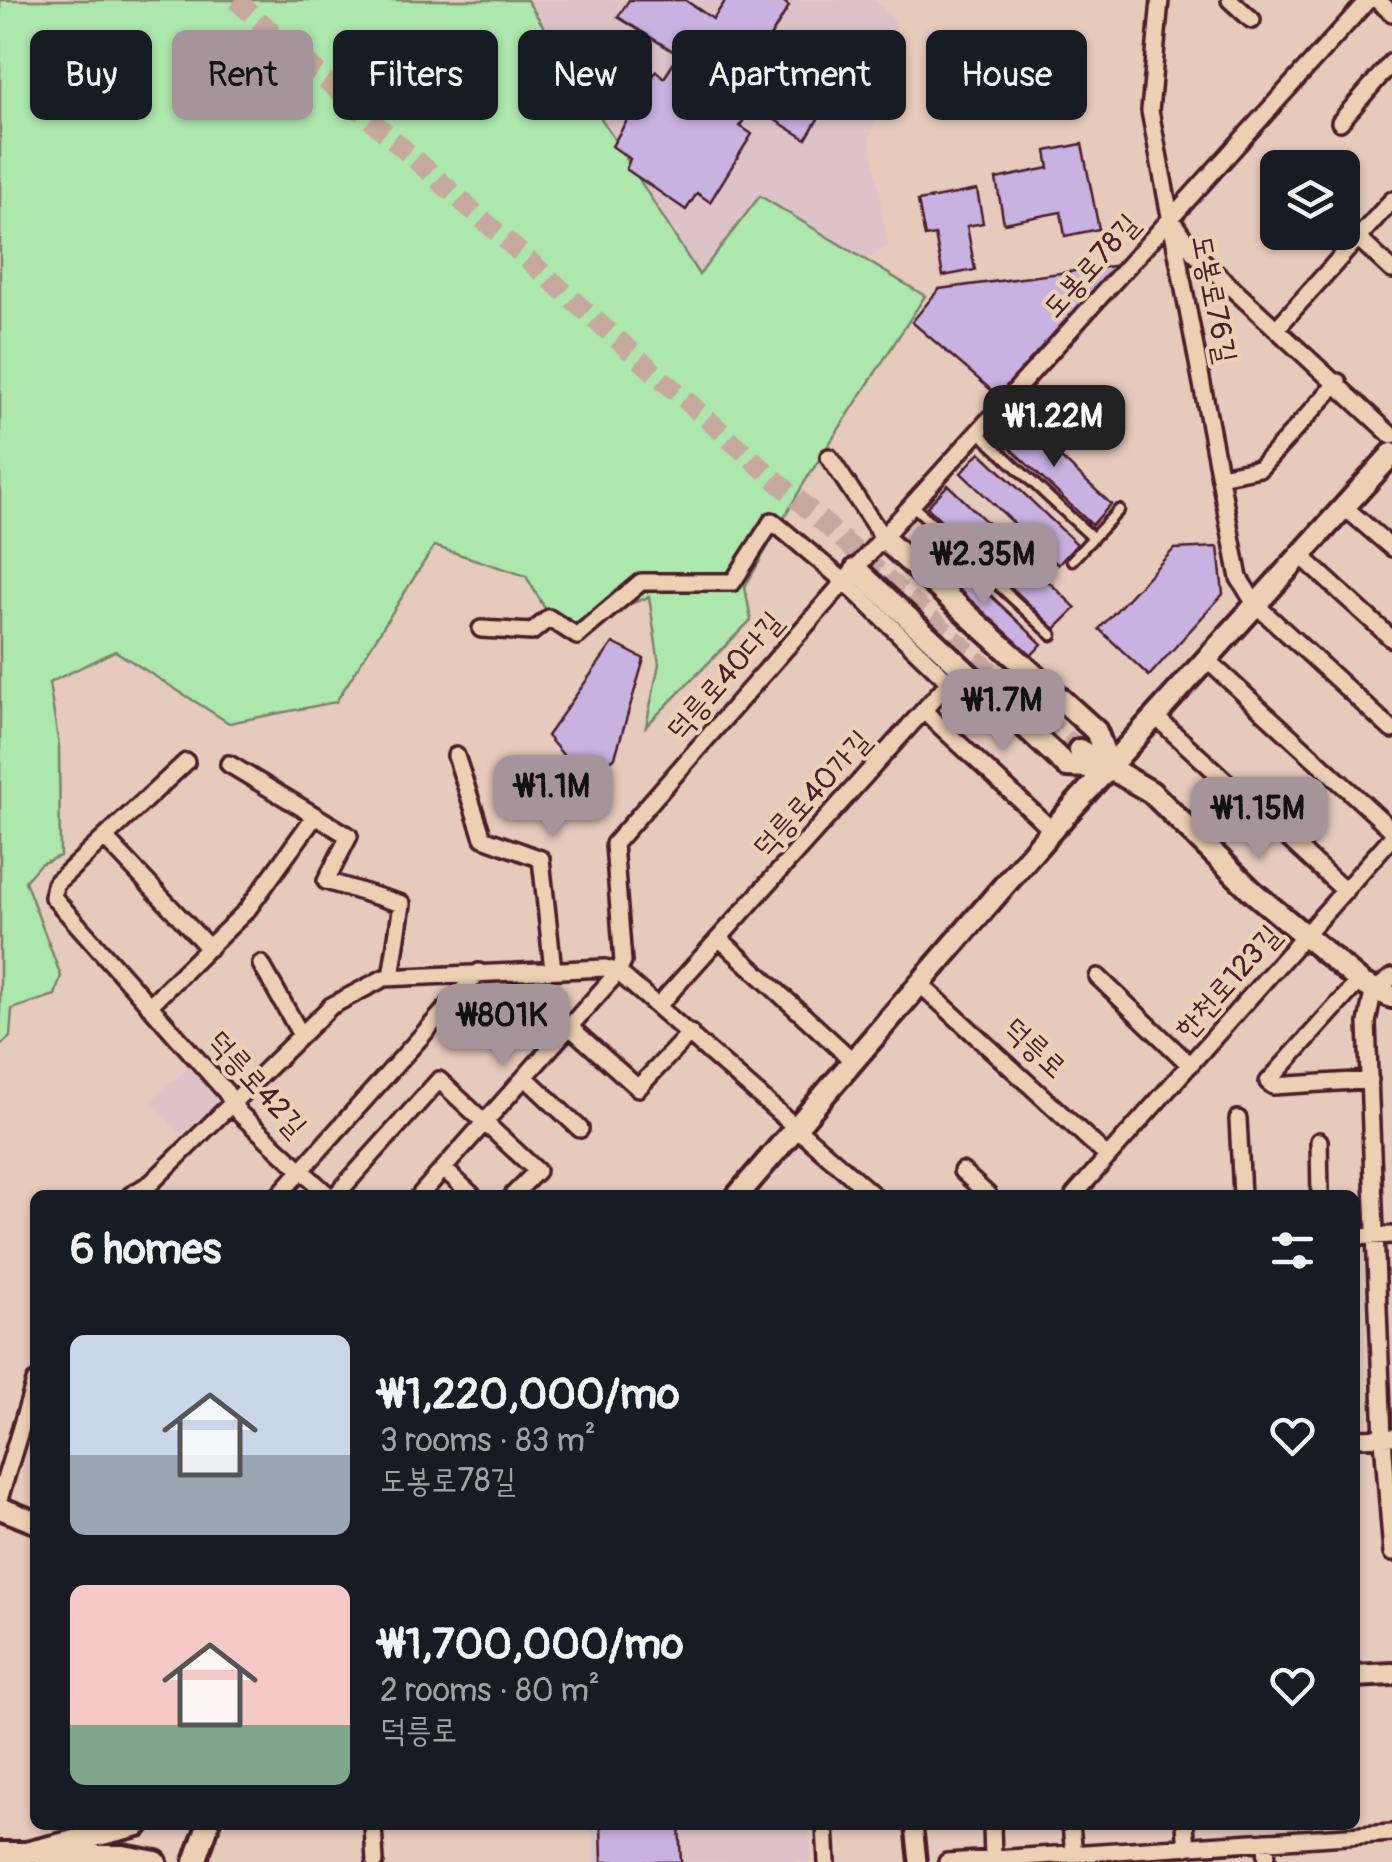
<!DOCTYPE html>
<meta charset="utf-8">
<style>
:root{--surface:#171b24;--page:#242831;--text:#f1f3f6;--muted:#9ea1a6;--accent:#a6949b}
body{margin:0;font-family:Pangolin,"Poor Story",sans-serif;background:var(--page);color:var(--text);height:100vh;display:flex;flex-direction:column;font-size:38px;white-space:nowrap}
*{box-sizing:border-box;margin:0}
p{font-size:32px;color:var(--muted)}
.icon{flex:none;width:55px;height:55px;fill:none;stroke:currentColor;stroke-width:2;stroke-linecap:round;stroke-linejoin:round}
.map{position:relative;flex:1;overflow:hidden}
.panel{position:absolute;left:30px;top:1190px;width:1330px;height:640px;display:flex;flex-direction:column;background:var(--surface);border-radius:15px;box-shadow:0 2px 8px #0004}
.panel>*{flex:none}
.guide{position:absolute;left:30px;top:30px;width:1332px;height:90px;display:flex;gap:20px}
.controls{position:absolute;left:1260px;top:150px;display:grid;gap:20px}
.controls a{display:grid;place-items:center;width:100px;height:100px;border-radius:15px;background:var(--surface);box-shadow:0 2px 8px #0004;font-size:50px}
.price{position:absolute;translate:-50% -85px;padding:0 22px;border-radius:20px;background:var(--accent);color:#111;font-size:32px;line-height:65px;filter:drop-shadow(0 2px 5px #0008)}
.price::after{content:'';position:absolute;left:50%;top:60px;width:30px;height:22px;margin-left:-15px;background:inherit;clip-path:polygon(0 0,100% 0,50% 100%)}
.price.active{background:#222;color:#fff}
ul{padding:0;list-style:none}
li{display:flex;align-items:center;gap:30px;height:250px;padding:0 40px}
li span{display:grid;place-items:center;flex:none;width:280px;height:200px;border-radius:15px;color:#555}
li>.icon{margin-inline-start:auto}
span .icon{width:120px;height:120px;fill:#fffc;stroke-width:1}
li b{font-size:42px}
h2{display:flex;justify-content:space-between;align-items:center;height:120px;padding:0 40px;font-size:42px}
.pill{padding:0 35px;border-radius:15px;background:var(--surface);box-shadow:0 2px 8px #0004;font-size:35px;line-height:90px}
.pill.active{background:var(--accent);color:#111}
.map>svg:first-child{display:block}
</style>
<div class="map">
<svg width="1392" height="1862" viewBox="0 0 1392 1862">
<rect width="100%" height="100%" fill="#e6cabc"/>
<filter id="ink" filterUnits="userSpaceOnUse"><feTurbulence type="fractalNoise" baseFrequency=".01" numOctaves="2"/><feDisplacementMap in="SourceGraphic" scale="20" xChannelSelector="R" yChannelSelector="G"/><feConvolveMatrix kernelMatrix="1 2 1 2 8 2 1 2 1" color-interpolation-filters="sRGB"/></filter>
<g filter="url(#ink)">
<!-- built -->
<path fill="#ddc3c7" d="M523,0H875L896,22L889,81L870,136L888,246L865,260L760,196L700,275Z
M193,1063L223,1097L180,1135L150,1101Z
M592,1825H809L811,1862H593Z"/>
<!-- green -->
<path fill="#ace7ac" stroke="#7b836c" stroke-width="2.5" d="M0,0H527L699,275L760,196L925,296L804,483L745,587L751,620L646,726L659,664L649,597L576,624L544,607L526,576L434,546L336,702L229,723L115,651L49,683L59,746L60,856L40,864L25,881L61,976L55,995L12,1009L10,1037L0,1046Z"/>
<!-- building -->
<path fill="#c8b2e1" stroke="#4a1f2b" stroke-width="2.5" d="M629,0H685L713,19L726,0H782L789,6L763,49L831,97L806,139L752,106L740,126L752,134L710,202L697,193L686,210L626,169L630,159L612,146L656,71L664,78L679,55L618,17Z
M1082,144L1099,229L1065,236L1061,212L1004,223L996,179L1049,168L1046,151Z
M977,190L983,223L967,226L975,270L943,276L935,235L925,237L918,201Z
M1121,265L1004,401L912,322L939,289Z
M1016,416L1111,504L1092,525L997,436Z
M980,452L1077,544L1058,565L961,473Z
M948,485L1076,608L1055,629L927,507Z
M1218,547L1223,594L1149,676L1099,629L1174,549Z
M945,552L1042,644L1024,663L927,571Z
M613,643L644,659L615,757L598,773L570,763L547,736Z
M601,1825H679L681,1862H602Z"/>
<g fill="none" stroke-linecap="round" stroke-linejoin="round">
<!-- secondary-tunnel -->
<path stroke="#c7a89f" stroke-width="20" stroke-dasharray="20 10" stroke-linecap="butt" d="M236,0L1079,750"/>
<defs>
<path id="lane" d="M978,432L1092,537
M912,505L1052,635
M1072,560L1119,510"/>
<path id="street" d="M1160,0L1150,111L1239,578L1255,604L1392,730
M1230,0L1252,20
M1377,0L1392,13
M1340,122L1392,62
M1176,226L1193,252L1392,436
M1358,238L1392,270
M1276,329L1392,200
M829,457L883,538
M1220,476L1260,468L1338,382
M1343,506L1392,548
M1299,554L1392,639
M481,629L532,632L549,618L577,636L641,582H733L772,521L845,582L949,682L658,1006
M1207,660L1392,830
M924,711L1052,830
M1157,718L1345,891
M456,756L483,838L541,859L553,970
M186,762L55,884L53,897L226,1092L239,1113L328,1195
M229,764L349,836L326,881L402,904L391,977
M105,838L209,948
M719,938L853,1061
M261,964L301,1035
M1098,977L1190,1065
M1392,977L1373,992L1367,1023L1383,1439L1392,1553
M1359,981L1268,1082L1273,1086L1370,1080
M920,984L1108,1157
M149,1006L247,910L315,816
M571,1028L638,1088L690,1033
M526,1078L580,1129
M1238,1119L1242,1195
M1319,1141L1320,1195
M444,1169L472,1195
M962,1171L988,1195
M131,1195L151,1183L331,1006L384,978L605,968L618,972L873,1195
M279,1195L479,972
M336,1195L439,1080L537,1171L513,1195
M420,1195L618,972L623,962L614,844L892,527L1368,0
M1074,1195L1392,837
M1355,1237L1392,1235
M1355,1438L1392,1437
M0,1496L35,1382
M373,1825L375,1862
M825,1825L827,1862
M914,1825L918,1862
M992,1825L993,1859
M1071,1825L1074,1854
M1185,1825L1187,1847
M1266,1841L1267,1862
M947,1862L1392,1833"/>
<path id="secondary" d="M883,538L1096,731L1110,768
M856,569L1067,766L1108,768
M1079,750L1151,792L1254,893L1363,984L1392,997
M738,1195L1052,830L1392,454
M0,1508L35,1522
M1355,1676L1392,1674
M0,1853H26L138,1825
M43,1856H123L156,1862
M195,1862L208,1825"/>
</defs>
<!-- lane casing -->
<use href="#lane" stroke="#4a1f2b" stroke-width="15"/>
<!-- street casing -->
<use href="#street" stroke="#4a1f2b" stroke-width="22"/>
<!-- secondary casing -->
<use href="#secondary" stroke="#4a1f2b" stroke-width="28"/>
<!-- lane -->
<use href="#lane" stroke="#edd0b3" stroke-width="8"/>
<!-- street -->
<use href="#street" stroke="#edd0b3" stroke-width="15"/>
<!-- secondary -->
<use href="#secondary" stroke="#edd0b3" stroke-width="20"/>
</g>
</g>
<g text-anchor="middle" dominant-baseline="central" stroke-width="8" stroke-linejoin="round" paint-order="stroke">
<!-- street labels -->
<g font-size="30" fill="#4a1f2b" stroke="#edd0b3">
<text transform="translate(1091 266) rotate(-48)">도봉로78길</text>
<text transform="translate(1214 299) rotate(79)">도봉로76길</text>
<text transform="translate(725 676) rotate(-49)">덕릉로40다길</text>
<text transform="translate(812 794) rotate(-48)">덕릉로40가길</text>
<text transform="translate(1228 982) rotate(-48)">한천로123길</text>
<text transform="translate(1035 1048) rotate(43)">덕릉로</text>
<text transform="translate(257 1084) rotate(48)">덕릉로42길</text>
</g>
</g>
</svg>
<div class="controls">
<a><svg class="icon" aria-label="layers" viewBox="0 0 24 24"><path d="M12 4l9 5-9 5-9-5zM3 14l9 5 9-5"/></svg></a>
</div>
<b class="price active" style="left:1054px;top:470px">₩1.22M</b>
<b class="price" style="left:984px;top:608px">₩2.35M</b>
<b class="price" style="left:1003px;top:754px">₩1.7M</b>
<b class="price" style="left:553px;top:840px">₩1.1M</b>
<b class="price" style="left:1259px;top:862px">₩1.15M</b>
<b class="price" style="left:503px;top:1069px">₩801K</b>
<div class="guide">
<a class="pill">Buy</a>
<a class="pill active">Rent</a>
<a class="pill">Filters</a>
<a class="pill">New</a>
<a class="pill">Apartment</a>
<a class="pill">House</a>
</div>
<section class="panel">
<h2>6 homes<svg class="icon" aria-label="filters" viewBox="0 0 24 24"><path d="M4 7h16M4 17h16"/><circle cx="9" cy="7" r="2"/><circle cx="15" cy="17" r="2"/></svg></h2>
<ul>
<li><span style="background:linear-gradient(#c9d6e8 60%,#9aa5b1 0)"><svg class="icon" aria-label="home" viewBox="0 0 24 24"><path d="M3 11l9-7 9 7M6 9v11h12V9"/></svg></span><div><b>₩1,220,000/mo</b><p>3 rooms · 83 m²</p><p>도봉로78길</p></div><svg class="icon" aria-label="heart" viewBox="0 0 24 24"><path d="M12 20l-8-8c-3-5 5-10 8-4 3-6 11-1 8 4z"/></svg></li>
<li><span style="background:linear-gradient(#f6c9c9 70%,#7fa58c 0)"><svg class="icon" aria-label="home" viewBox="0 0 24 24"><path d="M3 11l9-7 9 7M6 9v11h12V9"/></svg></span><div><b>₩1,700,000/mo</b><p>2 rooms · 80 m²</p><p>덕릉로</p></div><svg class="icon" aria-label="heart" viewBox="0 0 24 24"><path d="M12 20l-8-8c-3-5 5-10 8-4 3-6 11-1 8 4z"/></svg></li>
</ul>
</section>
</div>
